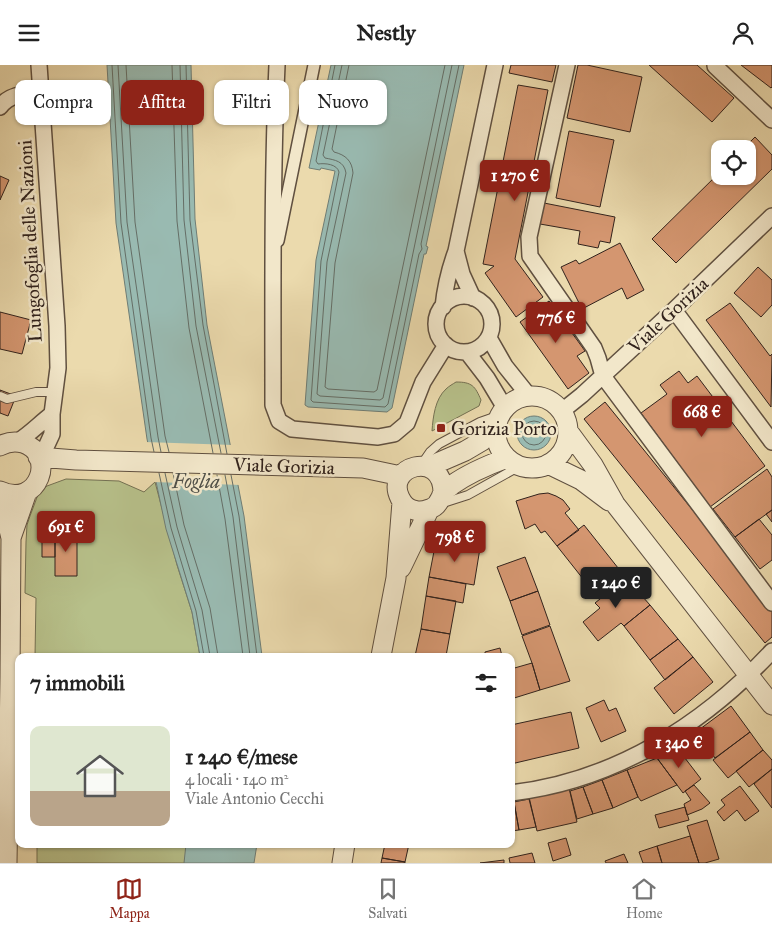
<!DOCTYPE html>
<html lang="it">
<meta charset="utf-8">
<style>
:root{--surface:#fff;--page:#f6f6f6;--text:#222;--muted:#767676;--line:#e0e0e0;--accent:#8f2418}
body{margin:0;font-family:"IM FELL Great Primer",serif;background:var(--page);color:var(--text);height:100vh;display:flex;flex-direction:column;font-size:19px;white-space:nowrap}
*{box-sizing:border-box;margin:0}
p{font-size:16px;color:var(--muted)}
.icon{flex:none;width:28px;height:28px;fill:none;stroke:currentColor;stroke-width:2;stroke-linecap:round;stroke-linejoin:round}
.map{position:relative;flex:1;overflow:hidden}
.panel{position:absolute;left:15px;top:588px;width:500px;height:195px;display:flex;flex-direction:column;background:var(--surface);border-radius:10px;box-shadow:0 1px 4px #0004}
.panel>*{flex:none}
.top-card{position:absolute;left:15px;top:15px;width:500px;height:45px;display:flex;gap:10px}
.buttons{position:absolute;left:711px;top:75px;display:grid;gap:10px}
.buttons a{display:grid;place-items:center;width:45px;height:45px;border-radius:10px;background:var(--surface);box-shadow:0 1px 4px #0004;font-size:25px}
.price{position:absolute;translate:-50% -42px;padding:0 11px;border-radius:5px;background:var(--accent);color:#fff;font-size:16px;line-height:32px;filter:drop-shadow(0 1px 2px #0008)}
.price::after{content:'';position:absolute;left:50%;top:30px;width:15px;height:11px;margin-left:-8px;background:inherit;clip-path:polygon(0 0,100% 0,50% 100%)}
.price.current{background:#222;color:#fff}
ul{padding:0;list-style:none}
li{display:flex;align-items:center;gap:15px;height:125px;padding:0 15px}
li+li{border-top:1px solid var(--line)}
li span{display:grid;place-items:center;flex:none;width:140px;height:100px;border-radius:10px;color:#555}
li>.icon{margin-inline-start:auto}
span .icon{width:60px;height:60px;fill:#fffc;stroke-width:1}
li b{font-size:21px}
h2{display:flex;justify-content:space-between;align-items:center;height:60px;padding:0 15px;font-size:21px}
.tag{padding:0 18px;border-radius:10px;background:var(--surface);box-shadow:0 1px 4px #0004;font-size:18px;line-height:45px}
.tag.current{background:var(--accent);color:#fff}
header{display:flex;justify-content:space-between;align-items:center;height:65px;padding:0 15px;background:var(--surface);font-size:22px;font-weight:800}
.tab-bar{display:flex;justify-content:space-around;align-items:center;height:70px;border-top:1px solid var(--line);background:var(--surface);font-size:14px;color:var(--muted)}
.tab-bar a{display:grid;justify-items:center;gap:2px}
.tab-bar .current{color:var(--accent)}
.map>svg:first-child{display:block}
</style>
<header><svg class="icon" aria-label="menu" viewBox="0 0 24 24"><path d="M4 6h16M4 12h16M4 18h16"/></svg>Nestly<svg class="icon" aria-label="person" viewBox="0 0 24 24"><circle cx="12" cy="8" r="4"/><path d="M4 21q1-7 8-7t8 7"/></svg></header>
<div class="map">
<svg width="772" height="798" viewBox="0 0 772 798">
<rect width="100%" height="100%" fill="#ebdaad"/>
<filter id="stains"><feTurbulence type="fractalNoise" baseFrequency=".004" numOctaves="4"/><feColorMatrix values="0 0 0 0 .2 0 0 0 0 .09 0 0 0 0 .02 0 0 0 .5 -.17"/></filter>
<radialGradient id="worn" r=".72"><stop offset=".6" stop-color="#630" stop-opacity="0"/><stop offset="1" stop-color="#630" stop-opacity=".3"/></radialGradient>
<!-- green -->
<path fill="#b7c08a" stroke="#747153" d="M456,317C472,317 475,321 481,335L479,341L432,366C433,352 435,334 446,324C449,321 453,319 456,317Z
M66,414L119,416L144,427L155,417L177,500L192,547L200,591H35L36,533L25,528L26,477L27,460L30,451L39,427L47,421Z
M37,779H188L186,798H37Z"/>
<!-- water -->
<path fill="#99bab1" stroke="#6f7d75" d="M107,0H191L195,154L207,260L244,451L262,591H200L192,547L166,464L147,374L116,158Z
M331,0H464L426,181L428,182L426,189H424L392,343L387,347L308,342L305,340L316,195L335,106L321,103L320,105L309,103Z
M517 368a17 17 0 1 1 34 0a17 17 0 1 1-34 0Z
M186,779H257L254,798H184Z"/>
<!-- pier -->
<path fill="#ebdaad" d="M145,377L233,380L241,420L153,417Z"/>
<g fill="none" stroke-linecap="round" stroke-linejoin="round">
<!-- shore -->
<path stroke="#656e66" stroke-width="1" d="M112,0L121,158L151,373L154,387
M118,0L127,157L158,372L161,387
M126,0L135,157L165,371L169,387
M172,0L177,156L189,263L213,388
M180,0L184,155L196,261L221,388
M186,0L190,155L203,260L227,389
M335,0L316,96L318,99C325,98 337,99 339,107L321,196L311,335L313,337L385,342L388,339L419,189L422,184L421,179L459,0
M342,0L323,90L325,93C335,95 344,96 346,108L327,197L317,329L320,331L380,335L383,333L452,0
M349,0L332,84L334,87C346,90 352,96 353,108L335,198L325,322L328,324L374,327L377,325L445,0
M522 368a12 12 0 1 1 24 0a12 12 0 1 1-24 0Z
M159,408L171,463L196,546L204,591
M165,408L177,462L202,545L210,591
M173,408L184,460L210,543L218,591
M217,410L225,454L243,591
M225,410L233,452L250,591
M231,410L239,451L257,591"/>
</g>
<!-- building -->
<path fill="#d49670" stroke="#31221c" d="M511,0H556L552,17L509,8Z
M578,0H587L642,12L630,67L567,53Z
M649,0H697L734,33L712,57Z
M741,0H772V22L771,23Z
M518,20L548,25L515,194L543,232L516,252L485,208L494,201L483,199Z
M569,66L614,75L600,142L556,133Z
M755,72L772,90V104L676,198L652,174L720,107V111H748V84H743Z
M0,111L9,115L0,135Z
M544,138L615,152L610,178L600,176L598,183L578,179L580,166L540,159Z
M620,178L644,225L627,234L622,223L582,244L561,202L576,195L579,199Z
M758,202L772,215V240L761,252L734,228Z
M549,236L585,286L577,291L589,308L568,324L520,257Z
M730,238L770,291L772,289L771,342L706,255Z
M0,247L31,255L22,289L0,284Z
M679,306L688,318L697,311L765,401L710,442L641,348L667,329L660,320Z
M0,325L16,331L8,351L0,348Z
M605,337L772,543V572L765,578L584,354Z
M767,404L772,412V445L735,472L713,444Z
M548,428L556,431L563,435L570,444L565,448L579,465L557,481L545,466L541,468L535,459L525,464L516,436L539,429Z
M772,445V457L766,449Z
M759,454L772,470V495L760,504L735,472Z
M584,460L626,513L599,534L557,481Z
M42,464H55V492H42Z
M55,464H77V511H55Z
M436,476L480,483L474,520L429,512Z
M525,492L538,526L510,536L497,502Z
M429,512L466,519L463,538L426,531Z
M626,513L650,540L624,561L621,558L598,576L583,557L600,543L595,538Z
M538,526L550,560L522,570L510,536Z
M426,531L456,536L450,569L421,564Z
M650,540L678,574L650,595L624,561Z
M550,561L570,616L540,625L532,598L522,571Z
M421,564L450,569L446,591H415Z
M678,574L693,592L665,615L650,595Z
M500,583L502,591H485V587Z
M693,592L713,617L674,649L654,623Z
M532,598L540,625L511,634V604Z
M604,635L609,646L616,643L626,666L601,677L586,643Z
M731,641L750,667L715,693L709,685L705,687L692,670Z
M571,647L579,683L511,699V660Z
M750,667L763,685L728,713L713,695Z
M675,680L701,714L683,728L657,693Z
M763,685L772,695V704L749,722L736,706Z
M657,693L677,720L641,736L638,732L627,705Z
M772,704V743L754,719Z
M627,705L638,732L613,743L602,715Z
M602,715L613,743L593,749L583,722Z
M694,720L710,738L702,744L687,750L684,739L691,735L685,726Z
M740,721L759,746L745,756L737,745L724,756L717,747L725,740L721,735Z
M583,722L593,749L577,754L570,726Z
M569,723L577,757L537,766L529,732Z
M529,734L536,762L519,765L514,737Z
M514,737L519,765L511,766V738Z
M685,742L689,755L659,763L655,750Z
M707,755L719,794L705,798H699L687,761Z
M690,771L699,798H662L657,781Z
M566,773L571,790L553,796L548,778Z
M385,779H409L405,797L382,793Z
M657,781L662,798H643L639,787Z
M532,788L535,798H510L509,793Z
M624,789L628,798H606L605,796Z
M382,793L405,797V798H381Z
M504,795V798H480Z"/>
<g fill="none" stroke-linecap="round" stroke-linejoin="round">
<defs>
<path id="service" d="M0,331L7,334L36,327H55
M421,400L430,387L439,379L480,357L500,350
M440,439L468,430L520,401"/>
<path id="pedestrian" d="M278,176L314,0"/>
<path id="minor" d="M277,0C272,113 273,227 273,340L279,356L292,364L378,372L394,369L407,358L423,317L446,280
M567,0L529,172L530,191L594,283L598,293L603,311L772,538
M715,0V1L772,55
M0,42C10,28 26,29 41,28
M456,186L462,209L473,233
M436 259a28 28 0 1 1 56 0a28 28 0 1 1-56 0Z
M443,242C445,222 449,205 456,186L495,0
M674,245L772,377
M489,273L505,301L529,331
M467,287L487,313L505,343
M562,346L582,330L674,245L772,151
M17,377C30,369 40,358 52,349
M38,391L46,382L52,369V349L58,303L57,261L39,0
M511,728C614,716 702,661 772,586"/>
<path id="tertiary" d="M496 367a36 36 0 1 1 72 0a36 36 0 1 1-72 0Z
M568,366L593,400L615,439L772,640
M0,381C7,377 15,376 23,378C57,389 39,444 0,426
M38,392L76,395L363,403L401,411
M548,399L581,415L609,436
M428,402L465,386L482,376L497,360
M0,427L11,473L10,612L7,798
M443,427C442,384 384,401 400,433C403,439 408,444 414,445C419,447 424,446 429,444C434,443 438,439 440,434C442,432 441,429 443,427C445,425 450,422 452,420C469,408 488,400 507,393
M11,473L27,427
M401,503L429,445
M381,591L396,513L402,437
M342,798L345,779"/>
</defs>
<!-- service casing -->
<use href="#service" stroke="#605040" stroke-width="10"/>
<!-- pedestrian casing -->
<use href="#pedestrian" stroke="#605040" stroke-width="14"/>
<!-- minor casing -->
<use href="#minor" stroke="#605040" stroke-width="18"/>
<!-- tertiary casing -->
<use href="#tertiary" stroke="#605040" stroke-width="21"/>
<!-- service -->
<use href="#service" stroke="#f2e7ca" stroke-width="8"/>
<!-- pedestrian -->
<use href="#pedestrian" stroke="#f2e7ca" stroke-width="11"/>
<!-- minor -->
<use href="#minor" stroke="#f2e7ca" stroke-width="15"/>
<!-- tertiary -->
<use href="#tertiary" stroke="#f2e7ca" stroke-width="19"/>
</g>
<!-- markers -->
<rect fill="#8f2418" stroke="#f2e7ca" stroke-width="2" x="436" y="358" width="10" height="10" rx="2.5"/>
<g text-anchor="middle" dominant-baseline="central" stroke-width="5" stroke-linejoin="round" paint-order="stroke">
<!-- street labels -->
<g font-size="19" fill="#31221c" stroke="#f2e7ca">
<text transform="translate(30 176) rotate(-93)">Lungofoglia delle Nazioni</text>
<text transform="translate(668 250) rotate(-43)">Viale Gorizia</text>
<text transform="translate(284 401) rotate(2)">Viale Gorizia</text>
</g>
<!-- poi labels -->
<g font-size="19" fill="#31221c" stroke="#f2e7ca" text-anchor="start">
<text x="451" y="363">Gorizia Porto</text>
</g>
<!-- water labels -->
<g font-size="20" font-style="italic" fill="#505049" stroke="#f2e7ca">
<text x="196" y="416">Foglia</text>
</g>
</g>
<rect width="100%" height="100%" filter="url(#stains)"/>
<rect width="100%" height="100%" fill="url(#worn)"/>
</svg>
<div class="buttons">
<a><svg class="icon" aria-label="locate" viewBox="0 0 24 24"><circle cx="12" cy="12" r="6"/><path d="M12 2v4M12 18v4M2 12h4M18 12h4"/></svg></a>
</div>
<b class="price" style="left:515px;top:137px">1 270 €</b>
<b class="price" style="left:556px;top:279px">776 €</b>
<b class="price" style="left:702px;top:373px">668 €</b>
<b class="price" style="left:66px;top:488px">691 €</b>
<b class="price" style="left:455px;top:498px">798 €</b>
<b class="price current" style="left:616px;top:544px">1 240 €</b>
<b class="price" style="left:679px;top:704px">1 340 €</b>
<div class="top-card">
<a class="tag">Compra</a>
<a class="tag current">Affitta</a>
<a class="tag">Filtri</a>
<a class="tag">Nuovo</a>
</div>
<section class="panel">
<h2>7 immobili<svg class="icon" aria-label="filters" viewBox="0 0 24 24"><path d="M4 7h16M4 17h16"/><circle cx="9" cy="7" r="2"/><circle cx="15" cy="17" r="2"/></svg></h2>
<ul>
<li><span style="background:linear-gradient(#dfe7d0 65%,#b9a48a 0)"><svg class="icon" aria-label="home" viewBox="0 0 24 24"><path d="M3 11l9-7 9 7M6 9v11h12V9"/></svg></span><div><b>1 240 €/mese</b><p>4 locali · 140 m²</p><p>Viale Antonio Cecchi</p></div></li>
</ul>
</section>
</div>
<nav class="tab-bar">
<a class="current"><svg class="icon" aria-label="map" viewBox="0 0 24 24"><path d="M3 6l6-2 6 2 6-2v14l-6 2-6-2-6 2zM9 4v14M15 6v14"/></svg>Mappa</a>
<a><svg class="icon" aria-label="saved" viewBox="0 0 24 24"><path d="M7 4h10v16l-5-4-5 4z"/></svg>Salvati</a>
<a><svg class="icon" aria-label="home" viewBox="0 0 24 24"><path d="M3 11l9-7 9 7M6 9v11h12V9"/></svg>Home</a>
</nav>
